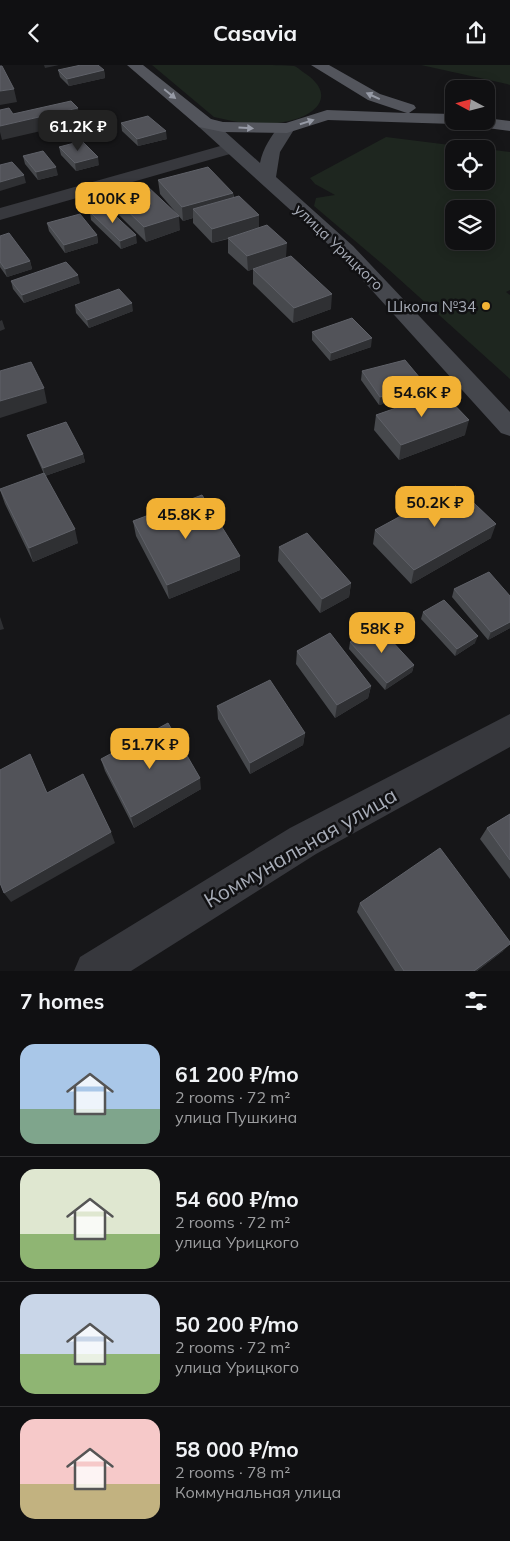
<!DOCTYPE html>
<meta charset="utf-8">
<style>
:root{--surface:#101012;--page:#19191b;--text:#f1f3f6;--muted:#9c9d9f;--line:#303032;--accent:#f2b134}
body{margin:0;font-family:Mulish,sans-serif;background:var(--page);color:var(--text);height:100vh;display:flex;flex-direction:column;font-size:19px;white-space:nowrap}
*{box-sizing:border-box;margin:0}
p{font-size:16px;color:var(--muted)}
.icon{flex:none;width:28px;height:28px;fill:none;stroke:currentColor;stroke-width:2;stroke-linecap:round;stroke-linejoin:round}
.map{position:relative;height:906px;overflow:hidden}
.drawer{display:flex;flex-direction:column;background:var(--surface);flex:1}
.drawer>*{flex:none}
.needle{width:32px;rotate:277deg}
.fabs{position:absolute;left:445px;top:15px;display:grid;gap:10px}
.fabs a{display:grid;place-items:center;width:50px;height:50px;border-radius:10px;background:var(--surface);box-shadow:0 2px 12px #0003,0 0 0 1px var(--line);font-size:25px}
.price{position:absolute;translate:-50% -42px;padding:0 11px;border-radius:10px;background:var(--accent);color:#111;font-size:16px;line-height:32px;filter:drop-shadow(0 1px 2px #0008)}
.price::after{content:'';position:absolute;left:50%;top:30px;width:15px;height:11px;margin-left:-8px;background:inherit;clip-path:polygon(0 0,100% 0,50% 100%)}
.price.on{background:#222;color:#fff}
ul{padding:0;list-style:none}
li{display:flex;align-items:center;gap:15px;height:125px;padding:0 20px}
li+li{border-top:1px solid var(--line)}
li span{display:grid;place-items:center;flex:none;width:140px;height:100px;border-radius:15px;color:#555}
li>.icon{margin-inline-start:auto}
span .icon{width:60px;height:60px;fill:#fffc;stroke-width:1}
li b{font-size:21px}
h2{display:flex;justify-content:space-between;align-items:center;height:60px;padding:0 20px;font-size:21px}
header{display:flex;justify-content:space-between;align-items:center;height:65px;padding:0 20px;background:var(--surface);font-size:22px;font-weight:700}
.map>svg:first-child{display:block}
</style>
<header><svg class="icon" aria-label="back" viewBox="0 0 24 24"><path d="M15 5l-7 7 7 7"/></svg>Casavia<svg class="icon" aria-label="share" viewBox="0 0 24 24"><path d="M12 15V3M7 8l5-5 5 5M5 13v7h14v-7"/></svg></header>
<div class="map">
<svg width="510" height="906" viewBox="0 0 510 906">
<rect width="100%" height="100%" fill="#161618"/>
<!-- green -->
<path fill="#1e261f" fill-rule="evenodd" d="M152,0C188,0 224,0 259,0C269,0 285,0 294,1C298,2 302,7 306,9C336,30 317,50 289,56C265,62 238,58 214,52Z
M421,0H510V20L507,19Z
M386,72L482,84H454V116H486V84L510,87V225L506,227L510,230V314L387,203L314,141L316,133L335,130L315,119L310,113ZM454,144H486V176H454Z"/>
<g fill="none" stroke-linecap="round" stroke-linejoin="round">
<!-- minor -->
<path fill="#37383d" fill-rule="evenodd" d="M231,78L237,79L240,83L237,87L0,155V143Z
M510,649V682L316,789L131,906H74L80,892L290,763Z"/>
<!-- secondary -->
<path fill="#45474d" fill-rule="evenodd" d="M205,53L211,54L260,98C263,83 271,71 281,59H293L295,63L280,87L276,112L353,181L510,347V371L501,368L339,189L199,62L197,58L199,54Z"/>
<!-- primary -->
<path fill="#53555c" fill-rule="evenodd" d="M127,0H143L211,54L223,57L286,58L327,45L407,48L368,35L311,0H329L380,29L414,40L416,43L409,48L454,49V56H461L454,59L328,55L287,68L223,67L199,62Z
M486,53L510,56V66L472,61L464,56H486Z"/>
</g>
<!-- wall -->
<path fill="#47494d" d="M58,5H104L105,13L69,21L60,12Z
M121,58L167,74L138,81L122,66Z
M59,82L99,100L76,106L61,90Z
M23,91L58,110L38,115L25,99Z
M158,115L233,128L234,132L259,163L286,192L248,206L228,188V174L212,178L193,158V153L183,156L160,129Z
M113,132L180,165L146,177L115,146Z
M90,147L137,178L121,184L91,155Z
M47,158L97,170L98,178L65,188L49,166Z
M0,171L30,196L32,204L7,212L0,202Z
M253,204L331,244L293,258L253,219Z
M11,216L80,218L24,238L13,224Z
M75,240L133,246L89,263L76,248Z
M312,267L371,282L330,296L312,275Z
M362,306L423,328L379,340L361,315Z
M376,350L465,370L399,395L374,365Z
M27,370L83,389L85,397L45,411L78,478L33,497L5,439L0,425L44,409L30,378Z
M133,456L240,505L169,534L136,471Z
M375,465L491,473L411,519L373,479Z
M279,482L351,518L349,532L320,548L278,496Z
M454,524L510,531V563L488,575L452,532Z
M423,547L475,578L455,591L421,554Z
M350,577L414,600L412,607L385,625L349,584Z
M297,586L371,621L368,633L335,653L296,599Z
M217,641L305,668L303,680L250,709L218,654Z
M101,694L201,724L134,763L105,706Z
M510,749V814L480,774L487,763Z
M360,838L503,886L477,906H395L357,847Z"/>
<!-- shaded-wall -->
<path fill="#2f3033" d="M44,0H59L45,3Z
M104,5L105,13L69,21L67,14Z
M14,24L17,37L0,40V26Z
M78,43L80,57L2,75L0,67V61Z
M166,66L167,74L138,81L137,74Z
M98,92L99,100L76,106L75,98Z
M56,102L58,110L38,115L36,107Z
M24,110L26,118L0,126V117Z
M233,128L234,142L193,144V153L183,156L182,142Z
M259,150V164L212,178V164Z
M179,151L180,165L146,177L144,162Z
M97,170L98,178L65,188L64,180Z
M136,170L137,178L121,184L120,176Z
M287,178L286,192L248,206L247,191Z
M30,196L32,204L7,212L5,204Z
M78,210L80,218L24,238L22,230Z
M332,229L331,244L293,258L294,243Z
M132,238L133,246L89,263L87,255Z
M2,255L5,264L0,266V256Z
M372,273L371,282L330,296L331,288Z
M425,319L423,328L379,340L380,332Z
M44,323L47,338L0,353V336Z
M469,355L465,370L399,395L401,380Z
M83,389L85,397L45,411L43,403Z
M496,459L491,473L411,519L414,505Z
M75,464L78,478L33,497L29,483Z
M240,491V505L169,534L167,520Z
M351,518L349,532L320,548L322,534Z
M0,552L4,564L0,565Z
M510,557V563L488,575L491,567Z
M478,571L475,578L455,591L457,584Z
M414,600L412,607L385,625L387,618Z
M371,621L368,633L335,653L337,640Z
M305,668L303,680L250,709V698Z
M200,713L201,724L134,763L131,752Z
M111,767L115,778L11,837L4,828Z
M510,879L503,886L477,906H474Z"/>
<!-- building -->
<path fill="#525359" stroke="#5f6168" d="M81,0H98L104,5L67,14L58,5Z
M0,1H2L14,24L0,26Z
M71,36L78,43L0,61V45L9,43L13,49Z
M148,51L166,66L137,74L121,58Z
M82,76L98,92L75,98L59,82Z
M43,86L56,102L36,107L23,91Z
M12,97L24,110L0,117V100Z
M208,102L233,128L182,142L158,115Z
M147,121L179,151L144,162L113,132Z
M239,131L259,150L212,164L193,144Z
M105,141L136,170L120,176L90,147Z
M80,149L97,170L64,180L47,158Z
M267,160L287,178L247,191L228,173Z
M9,168L30,196L5,204L0,197V171Z
M291,191L332,229L294,243L253,204Z
M66,197L78,210L22,230L11,216Z
M119,224L132,238L87,255L75,240Z
M352,253L372,273L331,288L312,267Z
M405,295L425,319L380,332L362,306Z
M31,297L44,323L0,336V306Z
M442,327L469,355L401,380L376,350Z
M66,357L83,389L43,403L27,370Z
M44,408L75,464L29,483L0,424Z
M456,421L496,459L414,505L375,465Z
M202,430L240,491L167,520L133,456Z
M307,468L351,518L322,534L279,482Z
M489,507L510,531V557L491,567L454,524Z
M444,535L478,571L457,584L423,547Z
M377,560L414,600L387,618L350,577Z
M330,568L371,621L337,640L297,586Z
M270,615L305,668L250,698L217,641Z
M168,658L200,713L131,752L101,694Z
M30,689L47,728L83,709L111,767L4,828L0,818V705Z
M510,749V795L487,763Z
M440,783L510,877V879L474,906H404L360,838Z"/>
<!-- one-way arrows -->
<defs><path id="oneway-solid" d="M-6-.8H1V-3.2L6.5 0L1 3.2V.8H-6Z" transform="scale(1.25)"/></defs>
<g fill="#979ba6">
<use href="#oneway-solid" transform="translate(170 29) rotate(39)"/>
<use href="#oneway-solid" transform="translate(373 31) rotate(-155)"/>
<use href="#oneway-solid" transform="translate(307 57) rotate(-18)"/>
<use href="#oneway-solid" transform="translate(246 63) rotate(3)"/>
</g>
<!-- markers -->
<circle fill="#f2b134" stroke="#111113" stroke-width="2" cx="486" cy="241" r="5"/>
<g text-anchor="middle" dominant-baseline="central" stroke-width="5" stroke-linejoin="round" paint-order="stroke">
<!-- far-street labels -->
<g font-size="15" fill="#a8adb8" stroke="#111113">
<text transform="translate(339 182) rotate(44)">улица Урицкого</text>
</g>
<!-- far-poi labels -->
<g font-size="15" fill="#a8adb8" stroke="#111113" text-anchor="end">
<text x="476" y="241">Школа №34</text>
</g>
<!-- near-street labels -->
<g font-size="21" fill="#a8adb8" stroke="#111113">
<text transform="translate(300 782) rotate(-30)">Коммунальная улица</text>
</g>
</g>
</svg>
<div class="fabs">
<a><svg class="needle" viewBox="-14 -14 28 28"><path d="M0-13l5 13h-10z" fill="#e53935"/><path d="M0 13l5-13h-10z" fill="#9c9d9f"/></svg></a>
<a><svg class="icon" aria-label="locate" viewBox="0 0 24 24"><circle cx="12" cy="12" r="6"/><path d="M12 2v4M12 18v4M2 12h4M18 12h4"/></svg></a>
<a><svg class="icon" aria-label="layers" viewBox="0 0 24 24"><path d="M12 4l9 5-9 5-9-5zM3 14l9 5 9-5"/></svg></a>
</div>
<b class="price on" style="left:78px;top:87px">61.2K ₽</b>
<b class="price" style="left:113px;top:159px">100K ₽</b>
<b class="price" style="left:422px;top:353px">54.6K ₽</b>
<b class="price" style="left:435px;top:463px">50.2K ₽</b>
<b class="price" style="left:186px;top:475px">45.8K ₽</b>
<b class="price" style="left:382px;top:589px">58K ₽</b>
<b class="price" style="left:150px;top:705px">51.7K ₽</b>
</div>
<section class="drawer">
<h2>7 homes<svg class="icon" aria-label="filters" viewBox="0 0 24 24"><path d="M4 7h16M4 17h16"/><circle cx="9" cy="7" r="2"/><circle cx="15" cy="17" r="2"/></svg></h2>
<ul>
<li><span style="background:linear-gradient(#a9c7e8 65%,#7fa58c 0)"><svg class="icon" aria-label="home" viewBox="0 0 24 24"><path d="M3 11l9-7 9 7M6 9v11h12V9"/></svg></span><div><b>61 200 ₽/mo</b><p>2 rooms · 72 m²</p><p>улица Пушкина</p></div></li>
<li><span style="background:linear-gradient(#dfe7d0 65%,#8fb573 0)"><svg class="icon" aria-label="home" viewBox="0 0 24 24"><path d="M3 11l9-7 9 7M6 9v11h12V9"/></svg></span><div><b>54 600 ₽/mo</b><p>2 rooms · 72 m²</p><p>улица Урицкого</p></div></li>
<li><span style="background:linear-gradient(#c9d6e8 60%,#8fb573 0)"><svg class="icon" aria-label="home" viewBox="0 0 24 24"><path d="M3 11l9-7 9 7M6 9v11h12V9"/></svg></span><div><b>50 200 ₽/mo</b><p>2 rooms · 72 m²</p><p>улица Урицкого</p></div></li>
<li><span style="background:linear-gradient(#f6c9c9 65%,#c2b280 0)"><svg class="icon" aria-label="home" viewBox="0 0 24 24"><path d="M3 11l9-7 9 7M6 9v11h12V9"/></svg></span><div><b>58 000 ₽/mo</b><p>2 rooms · 78 m²</p><p>Коммунальная улица</p></div></li>
</ul>
</section>
